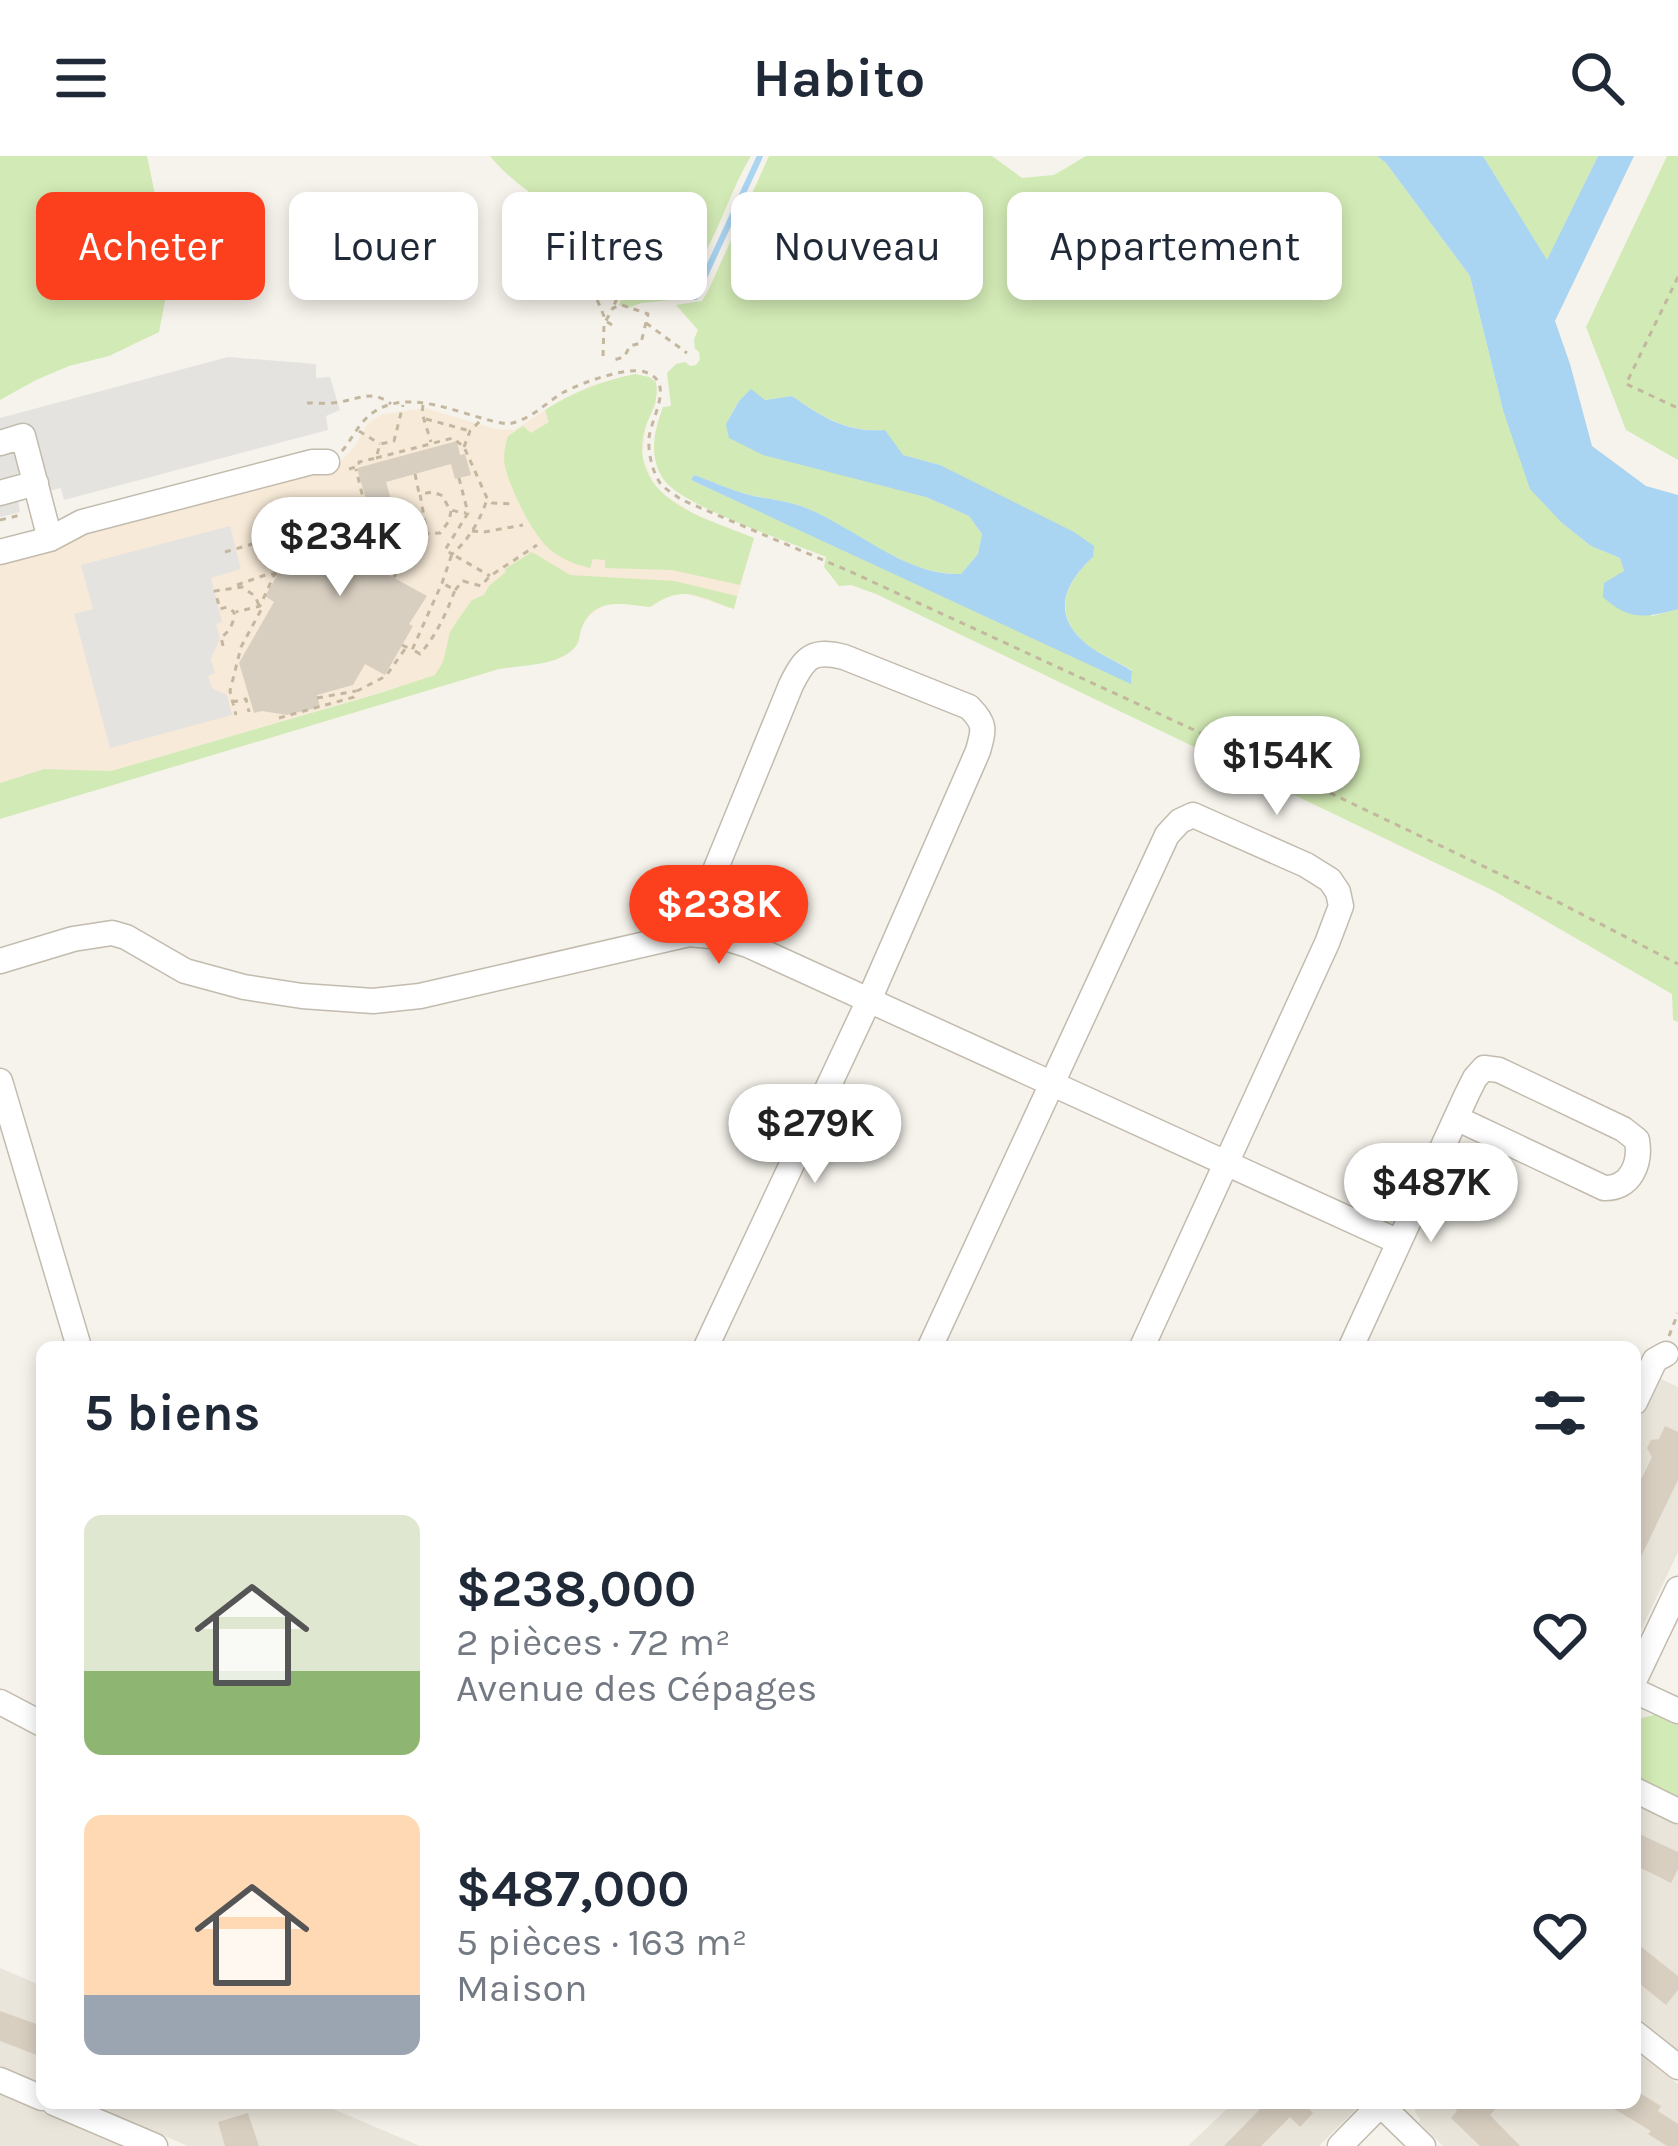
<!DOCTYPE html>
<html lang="fr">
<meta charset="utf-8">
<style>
:root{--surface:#fff;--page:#f6f6f7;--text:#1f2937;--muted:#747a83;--accent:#fc3f1d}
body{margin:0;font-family:Karla,sans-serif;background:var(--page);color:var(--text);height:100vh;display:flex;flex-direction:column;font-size:45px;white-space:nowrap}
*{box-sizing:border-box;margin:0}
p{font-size:39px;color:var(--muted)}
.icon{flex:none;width:66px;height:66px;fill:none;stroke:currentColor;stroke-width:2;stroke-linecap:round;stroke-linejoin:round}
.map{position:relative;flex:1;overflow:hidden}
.details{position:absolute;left:36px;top:1185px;width:1605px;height:768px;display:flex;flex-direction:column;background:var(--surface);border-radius:18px;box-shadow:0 6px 18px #0003}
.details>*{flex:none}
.hud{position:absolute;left:36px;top:36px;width:1608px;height:108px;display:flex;gap:24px}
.price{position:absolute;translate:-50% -102px;padding:0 27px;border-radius:42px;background:#fff;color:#222;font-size:39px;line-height:78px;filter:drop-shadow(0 3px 6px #0008)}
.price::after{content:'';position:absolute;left:50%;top:72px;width:36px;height:27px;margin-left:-18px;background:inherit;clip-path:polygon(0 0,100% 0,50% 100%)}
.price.current{background:var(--accent);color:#fff}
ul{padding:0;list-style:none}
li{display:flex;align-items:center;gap:36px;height:300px;padding:0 48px}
li span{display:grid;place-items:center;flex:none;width:336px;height:240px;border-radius:18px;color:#555}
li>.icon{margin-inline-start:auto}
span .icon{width:144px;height:144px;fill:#fffc;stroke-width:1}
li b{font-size:51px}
h2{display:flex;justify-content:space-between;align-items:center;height:144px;padding:0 48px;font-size:51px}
.tag{padding:0 42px;border-radius:18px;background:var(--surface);box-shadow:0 6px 18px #0003;font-size:42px;line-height:108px}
.tag.current{background:var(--accent);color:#fff}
header{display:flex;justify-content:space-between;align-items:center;height:156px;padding:0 48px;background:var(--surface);font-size:54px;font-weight:700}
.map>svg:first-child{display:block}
</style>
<header><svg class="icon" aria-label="menu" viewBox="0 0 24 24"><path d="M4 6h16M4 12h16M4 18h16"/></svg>Habito<svg class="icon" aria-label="search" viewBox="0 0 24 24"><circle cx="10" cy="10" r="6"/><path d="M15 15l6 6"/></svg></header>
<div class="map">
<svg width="1678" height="1990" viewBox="0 0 1678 1990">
<rect width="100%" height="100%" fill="#f6f3ec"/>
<!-- residential -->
<path fill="#eae5da" d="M1657,1221L1678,1231V1396L1635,1487V1267Z
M1635,1645L1678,1665V1895L1635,1861Z
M0,1812L42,1830V1928L0,1910Z
M1635,1894L1678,1928V1990H1443L1419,1966L1420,1963L1415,1956V1947H1635Z
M0,1938L122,1990H0Z
M87,1947H319L420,1990H188Z
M1233,1947H1362L1319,1990H1188Z"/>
<!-- commercial -->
<path fill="#f7ead8" d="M635,218L649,221L656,226V249L647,263L642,300L656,333L694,358L754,382L734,453L685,437L671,438L650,451L615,446L604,449L588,461L581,471L579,486L572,495L556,504L499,513L469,522L409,528L111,615L44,613L0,627V407L68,388L86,374L338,308L354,291L368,267L383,258L425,252L495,273L514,274L565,242L592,229Z"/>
<!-- green -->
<path fill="#d2eab5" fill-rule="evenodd" d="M0,0H147L168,101V130L159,176L109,200L69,210L36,224L0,244Z
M490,0H751C726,41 716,92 683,128L678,125L673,134L672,144L641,147L628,152L619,149L636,101C590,74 523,41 490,0Z
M769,0H992L1022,22L1054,19L1086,0H1377L1386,7L1470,120L1503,254L1562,367L1591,390L1620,402L1624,415L1652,460L1678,453V866L1673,864L1672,838L1494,735L876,438L851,429L839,430L824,411L826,401C792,387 682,350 664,324C648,301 654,275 663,251L671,250L667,217L676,208L685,206L690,210L696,209L700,203L699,196L695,193L694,183L698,174L676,149L702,145L708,135ZM751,234L764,244L792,240C821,260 848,277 884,274L902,299L940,309L1093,401C1067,425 1052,455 1082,484C1095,497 1117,505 1132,514L1131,527L691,324L694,319C712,325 729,334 747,338C764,343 784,344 801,350C854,370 903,420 961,418L978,398L982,378L969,360L926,341L726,268L739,245Z
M1483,0H1598L1547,105Z
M1667,0H1678V304L1626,274L1586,171Z
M635,218L649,221L656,226C660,249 647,260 643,280C633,345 707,363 754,382L740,429L672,414L605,412V404L593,403L590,412C577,409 564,404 553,396C534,383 510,333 505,310C503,300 505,290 508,280L523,270L531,277L549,266L545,254C573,236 602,225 635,218Z
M532,396L570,419L674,425L737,440L734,453C699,441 684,427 650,451C626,449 596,440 583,469C578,478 581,487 572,494C555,510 522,509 499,513L0,663V627L44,613L111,615L380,537L435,519L443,506L450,476L457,465L472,444L484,439L489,430L506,416L505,413Z
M1657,1558L1678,1565V1644L1635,1624V1570L1642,1562Z"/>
<!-- parking -->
<path fill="#e5e3e0" d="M228,201L316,208V222L330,221L340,254L326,260L328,274L64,344L61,332L38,338L18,344L20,356L0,361V262Z
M230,370L241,413L211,422L222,466L216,468L220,482L211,503L215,517L208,520L212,532L227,539L232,559L110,592L74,458L93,453L81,409Z"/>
<!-- water -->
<path fill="#a9d4f2" d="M1377,0H1483L1547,104L1598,0H1634L1555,165L1570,208L1592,290L1646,330L1678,339V453C1645,462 1630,465 1603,441L1604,427L1624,415L1620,402L1591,390L1562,367L1530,333L1503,254L1470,120L1386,7Z
M751,233L765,244L792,240C822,261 847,277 885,274L903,299L940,309L1074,376L1094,390L1093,401C1067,425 1051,455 1082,484C1095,497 1117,505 1132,515L1131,528L691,324L694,319C711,325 728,333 746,338C764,343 783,344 801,350C853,369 905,421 961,418L978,398L982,378L969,360L926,341L763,299L729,282L726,268L739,245Z"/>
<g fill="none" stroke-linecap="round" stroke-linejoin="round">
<!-- stream -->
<path stroke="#a9d4f2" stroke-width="6" d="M695,141L760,0"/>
</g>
<!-- building -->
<path fill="#d8cfc1" d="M457,285L460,299L465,298L471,319L455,323L451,308L386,326L395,358L415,369L387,418L427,440L409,468L413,470L385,519L365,508L353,529L317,539L320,551L287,559L262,555L254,557L239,507L274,446L265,440L306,371L340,391L367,347L357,312Z
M1665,1270L1678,1276V1324L1635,1413V1319L1642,1322L1652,1301L1647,1292L1651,1284L1659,1283Z
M1635,1676L1678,1696V1713L1671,1727L1635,1709Z
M1635,1786L1678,1820V1834L1666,1849L1635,1824Z
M0,1855L42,1870V1901L0,1885Z
M1635,1934L1661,1950L1658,1955L1678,1968V1990H1667L1648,1978L1651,1975L1604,1947H1635Z
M1266,1947H1304L1313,1957L1300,1971L1290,1961L1261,1990H1224Z
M1448,1947H1501L1490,1959L1520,1990H1480L1451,1962L1457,1955Z
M248,1957L259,1990H225L218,1966Z"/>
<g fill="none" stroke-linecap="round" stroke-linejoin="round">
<defs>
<path id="minor" d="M0,287L23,280L50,383
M0,337L36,327
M0,396L50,383L82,366L312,306H327
M689,778L791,529C805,501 812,493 844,501L969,551C986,568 984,573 978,595L869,844L706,1191
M0,805L73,783L112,777L126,781L185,815L244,831L302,840L373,845L420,840L689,778L722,781L748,789L1399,1086
M0,925L79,1191
M930,1191L1167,679L1180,665L1193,659L1306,709L1330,724L1338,736L1341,750L1327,787L1142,1191
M1351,1191L1467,938L1475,922L1484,912L1499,914L1623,973L1637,984C1641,1007 1631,1033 1604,1032L1456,962
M1635,1246L1655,1204L1666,1198
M1635,1523L1678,1433
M1635,1535L1678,1555
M0,1546L42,1568
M1635,1634L1678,1655
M1635,1877L1678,1911
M0,1924L42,1942
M54,1947L155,1990
M1381,1949L1423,1990
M1340,1990L1382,1947"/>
</defs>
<!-- minor casing -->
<use href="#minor" stroke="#c2bbae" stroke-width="27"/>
<!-- path -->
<path stroke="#c4b79f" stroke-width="3" stroke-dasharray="6 6" stroke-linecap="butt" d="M1678,121L1626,228L1678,252
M646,167L687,197
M612,169L606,165L586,117L588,96L596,88L630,109L613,152
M603,200L604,168L613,152L622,149L648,158L641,187L630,190L624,201L610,205
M307,247C317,247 329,248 340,246C361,242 373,234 391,248
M423,249L422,257L431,286
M426,263L470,275
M359,275L380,288
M464,291L470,275L481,264
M342,295C352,283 359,267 371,258C410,228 467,263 508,268C531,264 545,247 564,236C581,227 627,210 645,216C676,226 651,261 649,282C648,296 652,315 660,327C666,334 675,339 682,344L849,415L1305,625L1554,744L1678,808
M376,302L453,282L464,291L487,342L492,347L512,348
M349,313L359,310V306L376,302L380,288L394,285L403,249
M415,318L419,337
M459,322L468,357L445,394L452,398C468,385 481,363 487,343
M451,355L449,365L440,377L427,378L420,338L433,336L443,340C449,354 450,355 466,357
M0,364L21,359
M472,375L484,376L523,369
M340,391L365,350L356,313
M225,396L273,382L271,394L275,417L260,450L236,456
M394,421C402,405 415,395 426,380
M237,429L268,418H278
M455,434L463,425L481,430L490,420L537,389
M402,489L412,494L442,427L452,398L490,420
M223,490L221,481C229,477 235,465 234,456L227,451L220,453L215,435L242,431L255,440L261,454L241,491L230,535L236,559
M415,495L420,498C437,478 446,458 455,434L444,428
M317,542L356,535
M232,546L246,543L249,556
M279,562L354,541L357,535L386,520L405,493
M1669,1180L1678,1157"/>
<!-- minor -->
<use href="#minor" stroke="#fff" stroke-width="24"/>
</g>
</svg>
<b class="price" style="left:340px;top:443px">$234K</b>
<b class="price" style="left:1277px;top:662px">$154K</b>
<b class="price current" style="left:719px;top:811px">$238K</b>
<b class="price" style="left:815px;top:1030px">$279K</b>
<b class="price" style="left:1431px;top:1089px">$487K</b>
<div class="hud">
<a class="tag current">Acheter</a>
<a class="tag">Louer</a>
<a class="tag">Filtres</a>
<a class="tag">Nouveau</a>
<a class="tag">Appartement</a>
</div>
<section class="details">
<h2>5 biens<svg class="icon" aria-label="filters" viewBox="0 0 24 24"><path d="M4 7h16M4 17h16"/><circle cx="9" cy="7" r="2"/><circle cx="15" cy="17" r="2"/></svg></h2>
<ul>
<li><span style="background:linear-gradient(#dfe7d0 65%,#8fb573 0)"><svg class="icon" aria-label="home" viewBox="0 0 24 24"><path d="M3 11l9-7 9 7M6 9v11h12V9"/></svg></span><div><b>$238,000</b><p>2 pièces · 72 m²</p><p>Avenue des Cépages</p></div><svg class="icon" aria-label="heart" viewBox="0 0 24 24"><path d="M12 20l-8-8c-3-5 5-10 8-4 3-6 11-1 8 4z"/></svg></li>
<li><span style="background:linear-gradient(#ffd9b3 75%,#9aa5b1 0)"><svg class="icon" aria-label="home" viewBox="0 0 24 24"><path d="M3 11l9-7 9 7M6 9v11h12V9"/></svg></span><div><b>$487,000</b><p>5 pièces · 163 m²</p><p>Maison</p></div><svg class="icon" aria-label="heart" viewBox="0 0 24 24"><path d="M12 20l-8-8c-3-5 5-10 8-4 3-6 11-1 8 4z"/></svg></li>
</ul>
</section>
</div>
